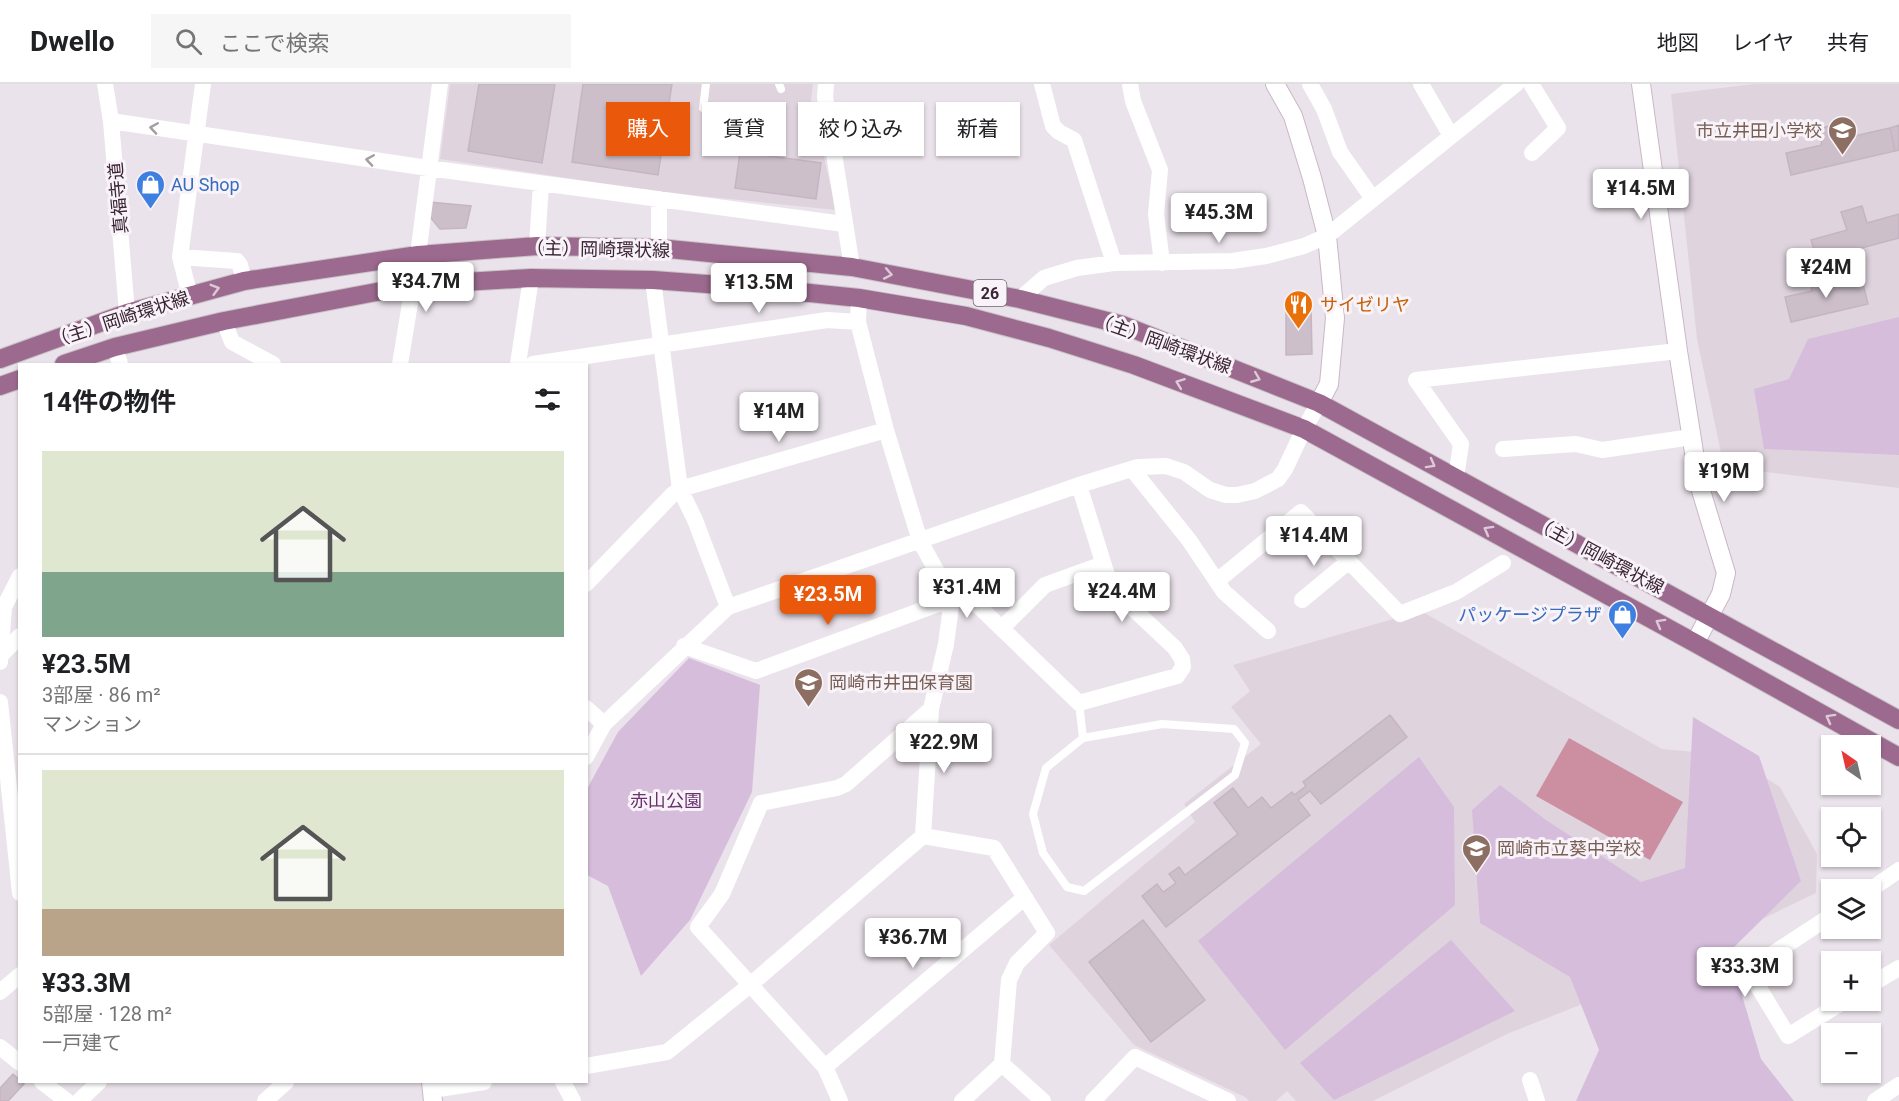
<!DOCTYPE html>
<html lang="ja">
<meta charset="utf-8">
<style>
:root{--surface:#fff;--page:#f6f6f6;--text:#202124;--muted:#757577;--line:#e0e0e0;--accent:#ea580c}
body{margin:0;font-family:Roboto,"Noto Sans JP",sans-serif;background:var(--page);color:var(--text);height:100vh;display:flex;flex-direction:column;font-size:22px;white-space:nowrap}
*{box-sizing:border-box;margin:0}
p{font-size:20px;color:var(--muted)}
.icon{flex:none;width:33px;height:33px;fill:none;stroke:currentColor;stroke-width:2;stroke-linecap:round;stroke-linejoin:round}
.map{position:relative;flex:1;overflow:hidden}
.details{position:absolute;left:18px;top:279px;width:570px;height:720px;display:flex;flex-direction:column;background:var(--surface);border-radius:0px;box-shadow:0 2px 4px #0004}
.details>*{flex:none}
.top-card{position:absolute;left:606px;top:18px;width:570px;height:54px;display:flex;gap:12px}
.needle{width:39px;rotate:326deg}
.controls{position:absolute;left:1821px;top:651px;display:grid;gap:12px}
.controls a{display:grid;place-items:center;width:60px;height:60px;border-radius:0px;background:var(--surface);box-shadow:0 2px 4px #0004;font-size:30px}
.price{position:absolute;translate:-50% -51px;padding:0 14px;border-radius:6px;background:#fff;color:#222;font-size:20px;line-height:39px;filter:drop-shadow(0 2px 3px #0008)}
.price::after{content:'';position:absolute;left:50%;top:36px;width:18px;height:14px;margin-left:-9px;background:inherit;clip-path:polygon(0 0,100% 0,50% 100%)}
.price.on{background:var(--accent);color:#fff}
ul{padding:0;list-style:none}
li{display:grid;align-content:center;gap:12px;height:318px;padding:0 24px}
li+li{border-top:2px solid var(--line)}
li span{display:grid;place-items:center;height:186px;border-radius:0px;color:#555}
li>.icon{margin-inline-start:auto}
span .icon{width:108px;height:108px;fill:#fffc;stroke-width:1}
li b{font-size:26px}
h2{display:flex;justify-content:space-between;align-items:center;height:72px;padding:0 24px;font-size:26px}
.chip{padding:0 21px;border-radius:0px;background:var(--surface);box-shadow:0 2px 4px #0004;font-size:21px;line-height:54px}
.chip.on{background:var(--accent);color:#fff}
header{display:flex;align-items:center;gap:36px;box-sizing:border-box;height:84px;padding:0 30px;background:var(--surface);border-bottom:2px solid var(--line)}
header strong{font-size:28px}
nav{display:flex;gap:33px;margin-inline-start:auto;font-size:21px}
.search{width:420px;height:54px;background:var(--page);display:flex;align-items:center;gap:15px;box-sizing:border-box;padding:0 21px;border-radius:0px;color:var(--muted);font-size:22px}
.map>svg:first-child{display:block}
</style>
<header>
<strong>Dwello</strong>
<div class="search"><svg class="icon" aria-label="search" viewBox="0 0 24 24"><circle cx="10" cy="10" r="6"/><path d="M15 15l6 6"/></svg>ここで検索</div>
<nav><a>地図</a><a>レイヤ</a><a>共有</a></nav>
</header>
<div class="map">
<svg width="1899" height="1017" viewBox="0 0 1899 1017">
<rect width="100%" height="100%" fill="#ebe3eb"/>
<!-- built -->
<path fill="#dfd4de" d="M450,0H813L811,16L836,126L661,108L440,75Z
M1754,0H1899V404L1724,383L1697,255L1671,10Z
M1421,527L1662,665L1730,671L1780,703L1817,770L1816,809L1605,911L1507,950L1373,1017H1296L1287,1007L1276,1017H1249L1245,1013L1134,961L1049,861L1195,738L1184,720L1261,660L1231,623L1250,607L1233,581Z"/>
<!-- green -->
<path fill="#d5bddb" d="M1899,233V371L1764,365L1754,305L1789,295L1808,255Z
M689,574L760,601L752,708L690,836L641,892L608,802L587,791V705L618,648Z
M1693,633L1759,672L1801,797L1729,868L1761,975L1794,1017H1576L1599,966L1570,893L1480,839L1472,726L1500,701L1546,736L1641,798L1685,784Z
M1419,673L1454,723L1455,821L1285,966L1198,857Z
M1451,856L1515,927L1334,1016L1300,979Z"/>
<!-- water -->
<path fill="#cc8fa2" d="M1569,654L1683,718L1650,776L1536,712Z"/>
<!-- building -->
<path fill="#ccbfca" stroke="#c5b5c3" stroke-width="1.5" d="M479,0H555L542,79L468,67Z
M583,0H672L658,91L572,78Z
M1833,41L1837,56L1890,44L1895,67L1791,91L1786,69L1822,61L1818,45Z
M1899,41V66L1895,67L1890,44Z
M740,68L821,79L816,115L735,104Z
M429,118L471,122L466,144L440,145L430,133Z
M1862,122L1867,139L1899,130V154L1817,176L1811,156L1847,146L1841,128Z
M1828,192L1831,203L1862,196L1868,220L1791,238L1785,213L1812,207L1809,196Z
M1286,223H1311L1312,270L1286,271Z
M1390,631L1407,653L1321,720L1310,707L1298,716L1310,731L1166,843L1142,812L1157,800L1163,808L1176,799L1169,790L1179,783L1185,791L1238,750L1214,719L1233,704L1248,724L1262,713L1271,724L1292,708L1294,711L1306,702L1303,698Z
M1143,836L1205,916L1151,958L1089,878Z
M13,990L24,1000L8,1017H0V1004Z"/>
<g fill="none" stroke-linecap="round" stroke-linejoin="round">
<defs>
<path id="secondary" d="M1275,0L1293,32L1312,94L1327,152L1335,234L1329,300L1319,319
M1641,0L1678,267L1699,400L1726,489L1721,510L1695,559
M431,998L433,1017"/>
<path id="primary" d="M0,275L127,229L244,197L418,171L537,162L659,164L852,183L1020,215L1123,241L1319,319L1899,636
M64,280L115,263L224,237L413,201L531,194L653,196L761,204L859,214L966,232L1049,254L1134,281L1304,345L1695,559L1899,673
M0,302L20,295"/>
</defs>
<!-- secondary casing -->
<use href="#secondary" stroke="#cab7c7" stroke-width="20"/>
<!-- primary casing -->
<use href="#primary" stroke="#c8c2c6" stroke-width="20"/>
<!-- lane -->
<path stroke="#fff" stroke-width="8" d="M779,0L781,5
M703,24L706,0
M1079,619L1083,654L1162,640L1234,645L1245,659L1235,691L1084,807L1067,803L1043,769L1033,730L1046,684L1083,654"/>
<!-- street -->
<path stroke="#fff" stroke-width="16" d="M105,0L111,37L127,229
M826,0L825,13L852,183
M1042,0L1053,42L1059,48L1074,56L1114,179
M1130,0L1133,17L1160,86L1156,130L1162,179
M1310,0L1324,25L1340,68L1373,115
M1421,0L1451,52
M1531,0L1558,44L1532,69
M111,37L428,84L844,140
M537,162L541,100
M659,164V115
M180,173L237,177L240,181L244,197
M653,196L680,405L695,436L728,523
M190,212L180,173L203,0
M1020,215L1044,194L1077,184L1114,179L1232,177L1266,172L1304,162L1327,152L1516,0
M224,237L232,258L273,280
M115,263L120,280
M400,280L418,171L440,0
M518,280L531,194
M533,280L827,236L858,238
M1503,365L1576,360L1602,366L1692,353
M1132,385L1189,456L1224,508L1268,547
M1456,393L1461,360L1416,296L1678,267
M1217,497L1301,428L1400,530L1456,508L1503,479
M586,500L672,411L680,405L886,346
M1302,516L1349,477
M1002,544L1045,501L1103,480
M684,562L756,587L952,515L969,513L1079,619L1177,592L1183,583L1182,575L1175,564L1111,504L1079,401
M2,570L20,552
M0,578L4,523L20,492
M0,618L20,809
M586,624L604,640
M586,673L604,640L728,523L1079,401L1138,383L1166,382L1184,388L1210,406L1226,411H1237L1255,407L1278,395L1285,385L1304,345L1319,319
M923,752L994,764L1047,849L1017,879L1009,896L1002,980L962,1017
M1870,806L1899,786
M1832,831L1748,886L1788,952L1846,916
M1870,901L1899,884
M0,908L20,891
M0,963L20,979
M1002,980L1043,1017
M586,982L667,968L750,901L923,752L931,625L946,560L952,515L920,457L886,346L858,238L859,214
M825,983L1024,814
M1530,996L1537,1017
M42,998L67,1017
M563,998L573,1017
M432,1006L484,998
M79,1017L99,998
M265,1017L286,998
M840,1017L825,983L698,843L722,810L761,719L837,704L846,700L931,625
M1093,1017L1135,973L1228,1017
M1875,1017L1899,1001"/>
<!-- secondary -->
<use href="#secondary" stroke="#fff" stroke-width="18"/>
<!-- primary -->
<use href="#primary" stroke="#9d6a8f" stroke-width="18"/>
</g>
<!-- one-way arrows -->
<defs><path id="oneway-chevron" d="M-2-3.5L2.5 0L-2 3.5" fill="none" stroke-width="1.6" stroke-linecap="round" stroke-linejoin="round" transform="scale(1.5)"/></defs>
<g stroke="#a79ca4">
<use href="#oneway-chevron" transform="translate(154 44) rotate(-171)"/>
<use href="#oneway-chevron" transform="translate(370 76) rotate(-171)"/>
</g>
<g stroke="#ddcad8">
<use href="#oneway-chevron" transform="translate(888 190) rotate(11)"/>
<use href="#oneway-chevron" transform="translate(215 205) rotate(-16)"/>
<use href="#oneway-chevron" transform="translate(1256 294) rotate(22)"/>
<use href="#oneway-chevron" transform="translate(1180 299) rotate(-159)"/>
<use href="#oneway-chevron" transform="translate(1431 380) rotate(29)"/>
<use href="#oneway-chevron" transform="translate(1488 446) rotate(-151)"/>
<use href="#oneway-chevron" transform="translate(1660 539) rotate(-151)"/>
<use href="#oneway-chevron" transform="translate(1830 634) rotate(-151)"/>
</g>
<!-- icons -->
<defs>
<symbol id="school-pin" viewBox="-11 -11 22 30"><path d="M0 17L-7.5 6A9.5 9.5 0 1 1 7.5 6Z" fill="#8d6e63" stroke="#f8f3f8"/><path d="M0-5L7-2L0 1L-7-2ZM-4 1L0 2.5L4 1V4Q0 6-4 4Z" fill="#fff"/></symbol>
<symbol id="shop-pin" viewBox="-11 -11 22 30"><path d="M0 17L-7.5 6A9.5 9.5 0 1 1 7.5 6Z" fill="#3f7fe0" stroke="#f8f3f8"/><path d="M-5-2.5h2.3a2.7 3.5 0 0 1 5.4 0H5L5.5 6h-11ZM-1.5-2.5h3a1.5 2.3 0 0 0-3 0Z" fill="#fff"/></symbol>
<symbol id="restaurant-pin" viewBox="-11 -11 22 30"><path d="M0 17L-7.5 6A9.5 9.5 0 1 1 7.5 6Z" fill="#e8710a" stroke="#f8f3f8"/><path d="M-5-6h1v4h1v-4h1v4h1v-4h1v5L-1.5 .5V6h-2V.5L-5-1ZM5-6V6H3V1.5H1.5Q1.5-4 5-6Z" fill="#fff"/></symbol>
</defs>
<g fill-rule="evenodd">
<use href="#school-pin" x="1826" y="30" width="33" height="45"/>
<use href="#shop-pin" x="134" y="84" width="33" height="45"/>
<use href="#restaurant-pin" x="1282" y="204" width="33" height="45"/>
<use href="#shop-pin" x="1606" y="514" width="33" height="45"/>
<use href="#school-pin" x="792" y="582" width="33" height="45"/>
<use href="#school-pin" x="1460" y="748" width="33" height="45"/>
</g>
<g text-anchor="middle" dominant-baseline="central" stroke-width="6" stroke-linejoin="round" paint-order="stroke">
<!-- shield labels -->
<rect fill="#f8f3f8" stroke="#746270" stroke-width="1.5" x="973.5" y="196" width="33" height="26" rx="4.5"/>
<g font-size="16" font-weight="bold" fill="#3b2435">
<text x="990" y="209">26</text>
</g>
<!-- education labels -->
<g font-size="18" fill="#785e54" stroke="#f8f3f8" text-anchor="start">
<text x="1822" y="46" text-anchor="end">市立井田小学校</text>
<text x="829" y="598">岡崎市井田保育園</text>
<text x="1497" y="764">岡崎市立葵中学校</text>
</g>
<!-- shop labels -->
<g font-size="18" fill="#366cbe" stroke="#f8f3f8" text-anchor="start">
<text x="171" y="100">AU Shop</text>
<text x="1602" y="530" text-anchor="end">パッケージプラザ</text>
</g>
<!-- street labels -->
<g font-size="18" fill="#3b2435" stroke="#f8f3f8">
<text transform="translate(118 114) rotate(-95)">真福寺道</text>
<text transform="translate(598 165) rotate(1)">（主）岡崎環状線</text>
<text transform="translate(120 235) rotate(-18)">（主）岡崎環状線</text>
<text transform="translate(1163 259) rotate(20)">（主）岡崎環状線</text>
<text transform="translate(1599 471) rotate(28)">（主）岡崎環状線</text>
</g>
<!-- food labels -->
<g font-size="18" fill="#c56008" stroke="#f8f3f8" text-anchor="start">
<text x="1320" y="220">サイゼリヤ</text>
</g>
<!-- park labels -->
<g font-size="18" fill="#6a316f" stroke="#f8f3f8">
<text x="666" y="716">赤山公園</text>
</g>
</g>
</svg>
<div class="controls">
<a><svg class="needle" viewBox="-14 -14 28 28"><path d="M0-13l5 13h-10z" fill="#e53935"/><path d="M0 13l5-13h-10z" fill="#757577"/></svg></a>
<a><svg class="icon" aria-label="locate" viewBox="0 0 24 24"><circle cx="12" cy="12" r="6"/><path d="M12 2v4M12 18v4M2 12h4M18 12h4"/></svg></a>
<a><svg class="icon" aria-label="layers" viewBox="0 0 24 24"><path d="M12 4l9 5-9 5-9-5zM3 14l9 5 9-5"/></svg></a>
<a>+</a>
<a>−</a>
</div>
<b class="price" style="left:1641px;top:136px">¥14.5M</b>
<b class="price" style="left:1219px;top:160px">¥45.3M</b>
<b class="price" style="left:1826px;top:215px">¥24M</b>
<b class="price" style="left:426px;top:229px">¥34.7M</b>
<b class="price" style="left:759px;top:230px">¥13.5M</b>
<b class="price" style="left:779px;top:359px">¥14M</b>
<b class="price" style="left:1724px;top:419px">¥19M</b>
<b class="price" style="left:1314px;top:483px">¥14.4M</b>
<b class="price" style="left:967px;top:535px">¥31.4M</b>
<b class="price" style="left:1122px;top:539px">¥24.4M</b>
<b class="price on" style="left:828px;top:542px">¥23.5M</b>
<b class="price" style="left:944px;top:690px">¥22.9M</b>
<b class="price" style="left:913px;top:885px">¥36.7M</b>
<b class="price" style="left:1745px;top:914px">¥33.3M</b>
<div class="top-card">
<a class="chip on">購入</a>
<a class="chip">賃貸</a>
<a class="chip">絞り込み</a>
<a class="chip">新着</a>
</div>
<section class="details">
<h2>14件の物件<svg class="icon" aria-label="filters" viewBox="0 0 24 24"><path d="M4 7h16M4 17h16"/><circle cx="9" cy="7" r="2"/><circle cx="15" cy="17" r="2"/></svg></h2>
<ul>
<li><span style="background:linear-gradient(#dfe7d0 65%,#7fa58c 0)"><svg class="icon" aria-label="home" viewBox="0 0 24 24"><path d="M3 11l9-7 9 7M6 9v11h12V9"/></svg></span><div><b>¥23.5M</b><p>3部屋 · 86 m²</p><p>マンション</p></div></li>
<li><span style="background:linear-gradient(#dfe7d0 75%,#b9a48a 0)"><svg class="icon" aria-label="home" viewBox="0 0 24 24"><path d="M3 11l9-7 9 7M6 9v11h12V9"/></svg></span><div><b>¥33.3M</b><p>5部屋 · 128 m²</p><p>一戸建て</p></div></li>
</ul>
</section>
</div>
